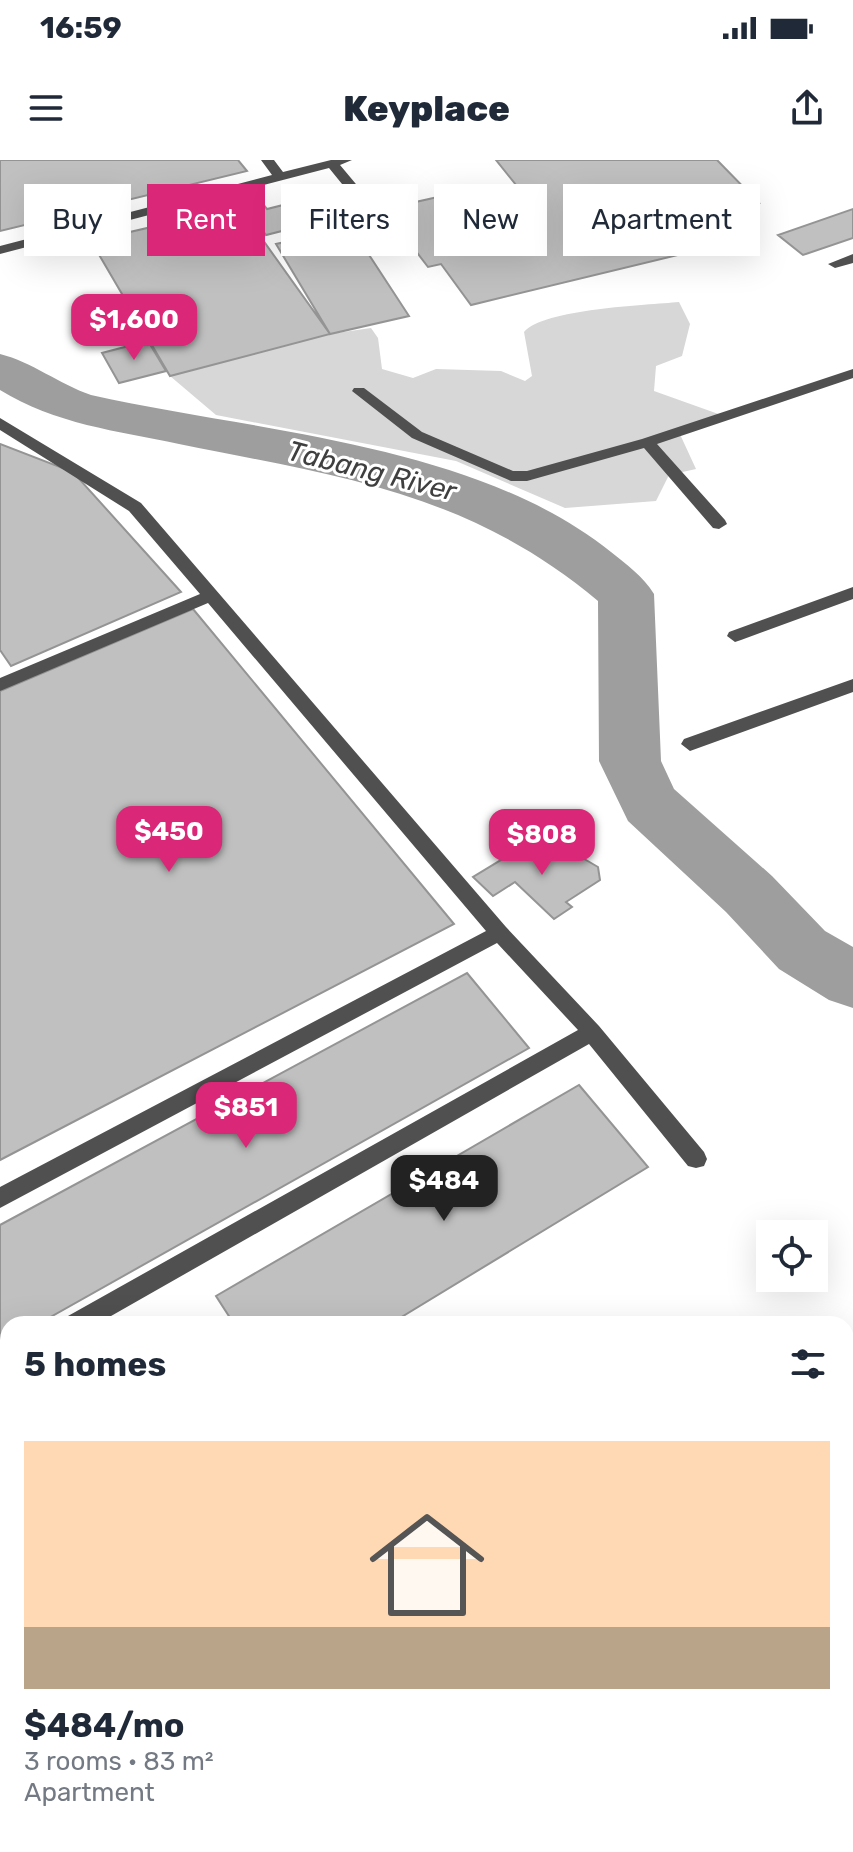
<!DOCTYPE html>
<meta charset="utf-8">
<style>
:root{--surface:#fff;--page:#f2f2f3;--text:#1f2937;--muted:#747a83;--accent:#db2777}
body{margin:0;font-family:Rubik,sans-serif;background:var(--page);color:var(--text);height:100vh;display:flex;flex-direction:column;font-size:30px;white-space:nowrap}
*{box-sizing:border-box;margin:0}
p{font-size:26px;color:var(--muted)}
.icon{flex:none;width:44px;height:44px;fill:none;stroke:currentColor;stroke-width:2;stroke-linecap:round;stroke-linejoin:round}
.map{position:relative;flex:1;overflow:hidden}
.sheet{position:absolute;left:0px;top:1156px;width:854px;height:536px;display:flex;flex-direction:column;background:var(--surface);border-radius:24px 24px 0 0;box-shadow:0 8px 32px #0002}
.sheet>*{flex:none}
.top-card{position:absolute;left:24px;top:24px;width:806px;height:72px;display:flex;gap:16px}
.tools{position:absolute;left:756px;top:1060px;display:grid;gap:16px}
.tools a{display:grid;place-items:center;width:72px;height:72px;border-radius:0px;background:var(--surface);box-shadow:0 8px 32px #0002;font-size:40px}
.price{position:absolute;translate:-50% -68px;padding:0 18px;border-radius:16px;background:var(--accent);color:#fff;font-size:26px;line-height:52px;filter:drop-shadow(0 2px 4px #0008)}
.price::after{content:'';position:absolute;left:50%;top:48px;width:24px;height:18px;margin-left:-12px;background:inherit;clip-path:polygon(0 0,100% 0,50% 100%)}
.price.on{background:#222;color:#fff}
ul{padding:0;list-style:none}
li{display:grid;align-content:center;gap:16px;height:424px;padding:0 24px}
li span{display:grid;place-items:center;height:248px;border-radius:0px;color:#555}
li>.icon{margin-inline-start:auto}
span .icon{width:144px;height:144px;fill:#fffc;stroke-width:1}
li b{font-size:34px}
h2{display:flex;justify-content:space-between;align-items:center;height:96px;padding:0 24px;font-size:34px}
.chip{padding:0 28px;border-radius:0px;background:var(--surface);box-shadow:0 8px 32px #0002;font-size:28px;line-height:72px}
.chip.on{background:var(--accent);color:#fff}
.status{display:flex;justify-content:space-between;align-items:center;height:56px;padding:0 40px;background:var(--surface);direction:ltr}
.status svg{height:22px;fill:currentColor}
header{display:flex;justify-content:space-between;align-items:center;height:104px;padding:0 24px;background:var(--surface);font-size:36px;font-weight:800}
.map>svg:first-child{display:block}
</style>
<div class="status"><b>16:59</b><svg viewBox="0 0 49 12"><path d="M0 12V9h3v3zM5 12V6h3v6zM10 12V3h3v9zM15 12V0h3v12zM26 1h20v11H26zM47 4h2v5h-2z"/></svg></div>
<header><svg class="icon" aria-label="menu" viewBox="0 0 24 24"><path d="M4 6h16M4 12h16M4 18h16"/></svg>Keyplace<svg class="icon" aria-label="share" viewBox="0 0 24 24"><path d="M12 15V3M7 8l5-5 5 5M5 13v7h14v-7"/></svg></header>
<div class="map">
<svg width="853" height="1692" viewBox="0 0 853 1692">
<rect width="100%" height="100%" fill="#fff"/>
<!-- green -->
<path fill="#d7d7d7" d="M679,142L690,164L682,196L656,206L654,231L724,256L678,270L696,309L669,315L656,341L565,348L456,301L216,255L170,216L330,174L371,168L378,178L382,209L413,218L436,209L501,211L525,221L532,216L524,172C543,149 647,145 679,142Z"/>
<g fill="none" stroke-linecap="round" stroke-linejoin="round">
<!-- river -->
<path fill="#9e9e9e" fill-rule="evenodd" d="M0,194C32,202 59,224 91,235C256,272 475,283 611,392C627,405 643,416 654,434L661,601L674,629L772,716L825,771L853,787V848L829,840L779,809L726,752L628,661L599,601L598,441C468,332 338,316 179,284C117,271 55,264 0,230Z"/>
</g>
<!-- building -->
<path fill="#c0c0c0" stroke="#949494" stroke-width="2" d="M0,0H238L247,11L0,71Z
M496,0H717L759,43L723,52L748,78L471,145L441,104L428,107L415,90L411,91L401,77L409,75L389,48L491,25L495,30L516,25Z
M307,39L331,70L293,80L286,70L266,75L243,44L260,40L267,49Z
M853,49V78L803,95L778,75Z
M169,63L184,86L255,69L330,174L170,216L91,81Z
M326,73L332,83L358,78L409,156L330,174L276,84Z
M148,181L166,211L119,223L102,193Z
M0,284L73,312L181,432L11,506L0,490Z
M193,449L454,764L0,1000V531Z
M524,686L555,696L567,689L598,707L600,720L566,742L572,747L554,759L515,722L493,736L473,717Z
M467,813L529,888L38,1164H8V1181L0,1186V1065Z
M579,925L648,1007L390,1164H234L216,1136Z
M8,1246V1367L0,1372V1251Z"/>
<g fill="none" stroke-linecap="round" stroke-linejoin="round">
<!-- minor -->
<path fill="#505050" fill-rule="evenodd" d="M261,0H274L283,12L331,0H352L340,5L376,48L364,51L329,8L0,94V86L272,15Z
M853,94V103L835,108L828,104Z
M853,209V218L657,284L725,360L727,364L719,369L713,368L644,288L527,321H511L412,278L352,231L354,228H364L422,272L513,311H527L642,279Z
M0,258L141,343L506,767L599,866L704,992L707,999L704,1006L696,1008L688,1006L589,884L97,1164H65L68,1156L578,870L497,783L0,1048V1027L486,771L208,443L0,531V518L200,434L129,351L0,270Z
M853,427V439L741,480L735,482L727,476L729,472Z
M853,519V532L690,591L681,584L684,579Z
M8,1191V1215L0,1218V1194Z
M853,1247V1271L846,1273V1249Z
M853,1617V1646L846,1649V1620Z
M139,1684H174L170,1692H135Z
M769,1684H803L799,1692H765Z"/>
</g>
<g text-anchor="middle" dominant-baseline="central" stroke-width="6" stroke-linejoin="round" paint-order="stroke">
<!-- water labels -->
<g font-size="28" font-style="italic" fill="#3f3f3f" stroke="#fff">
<text transform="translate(372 311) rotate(14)">Tabang River</text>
</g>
</g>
</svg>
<div class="tools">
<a><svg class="icon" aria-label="locate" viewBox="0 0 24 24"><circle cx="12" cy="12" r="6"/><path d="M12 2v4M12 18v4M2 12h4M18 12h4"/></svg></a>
</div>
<b class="price" style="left:134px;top:202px">$1,600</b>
<b class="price" style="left:169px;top:714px">$450</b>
<b class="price" style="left:542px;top:717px">$808</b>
<b class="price" style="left:246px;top:990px">$851</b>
<b class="price on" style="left:444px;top:1063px">$484</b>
<div class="top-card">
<a class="chip">Buy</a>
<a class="chip on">Rent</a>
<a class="chip">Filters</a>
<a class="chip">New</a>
<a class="chip">Apartment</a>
</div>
<section class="sheet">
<h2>5 homes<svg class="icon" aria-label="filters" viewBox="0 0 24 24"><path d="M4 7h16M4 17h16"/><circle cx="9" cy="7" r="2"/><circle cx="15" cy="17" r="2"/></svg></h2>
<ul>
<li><span style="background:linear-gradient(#ffd9b3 75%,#b9a48a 0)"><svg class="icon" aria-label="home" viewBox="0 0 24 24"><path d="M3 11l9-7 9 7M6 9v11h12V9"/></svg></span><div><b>$484/mo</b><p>3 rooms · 83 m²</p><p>Apartment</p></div></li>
</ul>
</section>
</div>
